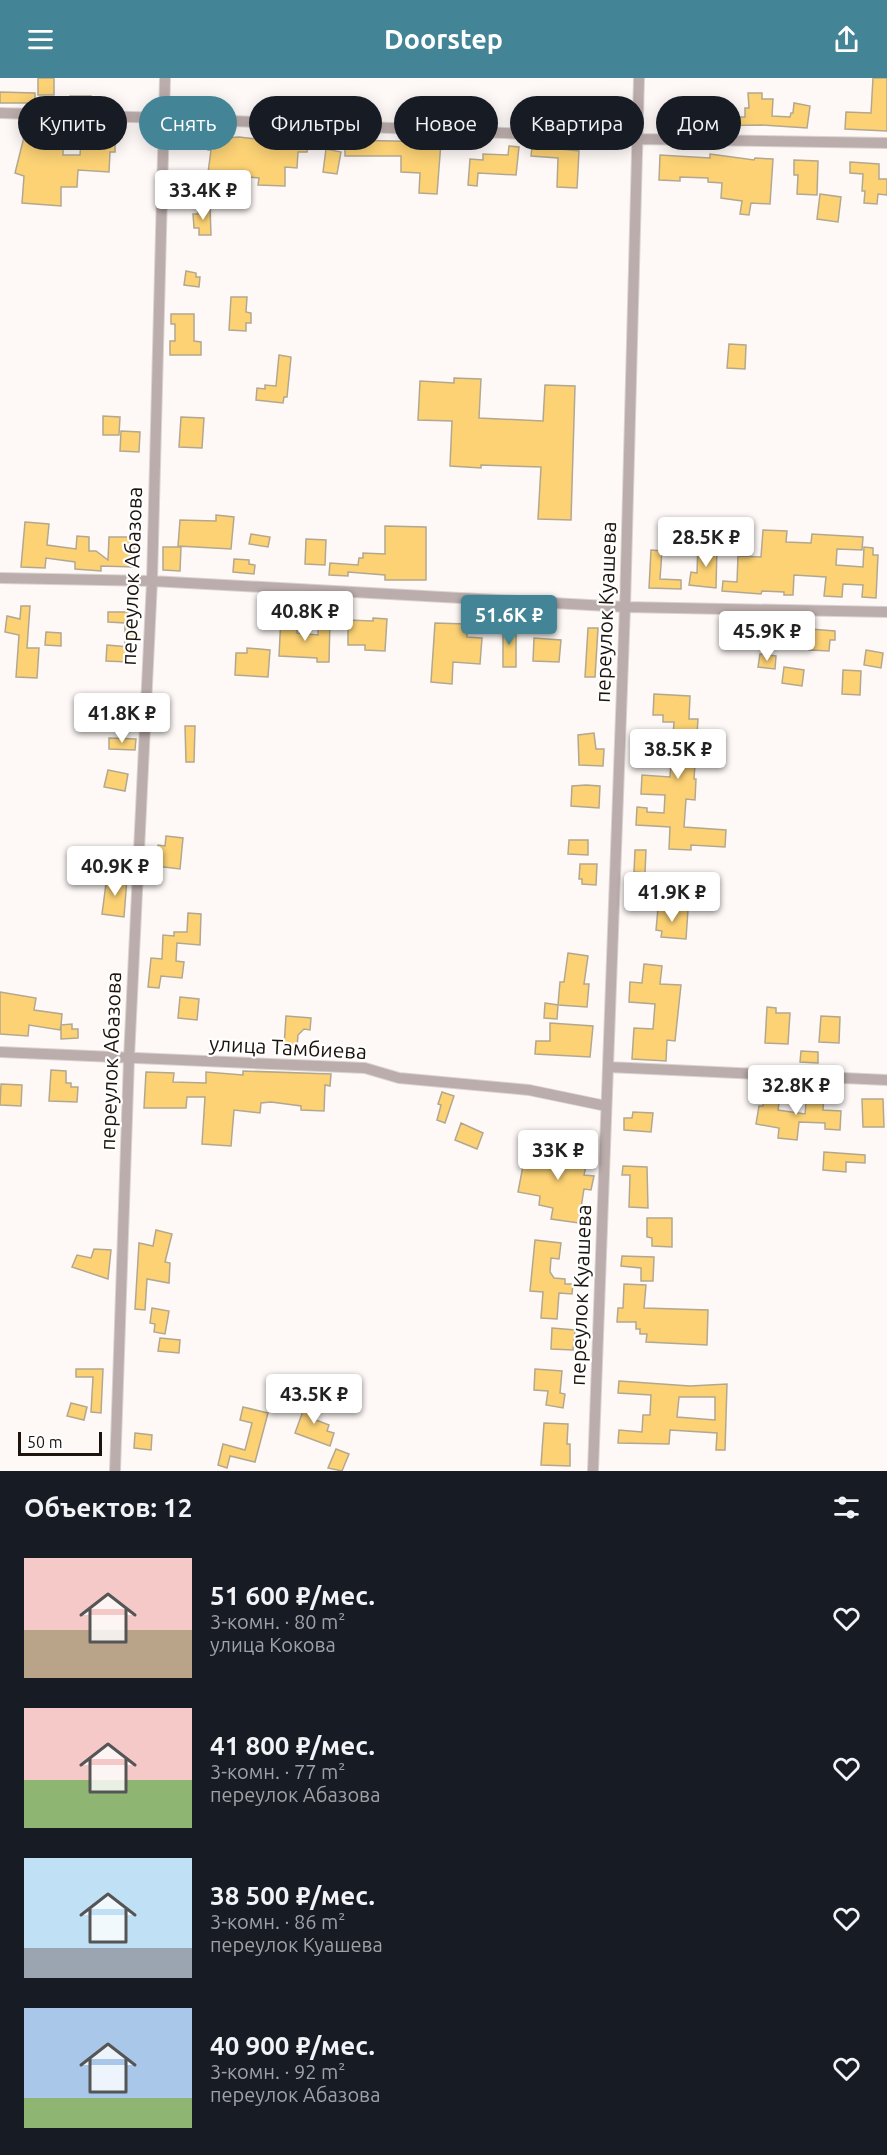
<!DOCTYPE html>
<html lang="ru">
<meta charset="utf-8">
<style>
:root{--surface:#171b24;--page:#20242c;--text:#f1f3f6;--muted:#9ea1a6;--accent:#438596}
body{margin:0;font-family:Ubuntu,sans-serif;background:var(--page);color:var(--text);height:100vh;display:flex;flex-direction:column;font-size:22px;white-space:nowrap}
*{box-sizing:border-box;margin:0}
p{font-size:20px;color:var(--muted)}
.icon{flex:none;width:33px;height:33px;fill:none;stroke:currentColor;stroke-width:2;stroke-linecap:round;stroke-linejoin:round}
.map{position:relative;height:1393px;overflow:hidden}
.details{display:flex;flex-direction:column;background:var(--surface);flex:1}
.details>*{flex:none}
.hud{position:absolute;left:18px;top:18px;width:852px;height:54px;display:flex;gap:12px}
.scale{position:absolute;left:18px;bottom:15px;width:84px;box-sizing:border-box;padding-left:6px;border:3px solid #1d140e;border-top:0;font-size:16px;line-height:21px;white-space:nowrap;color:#1d140e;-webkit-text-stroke:4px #fff;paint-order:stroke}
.price{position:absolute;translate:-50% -51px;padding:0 14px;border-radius:6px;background:#fff;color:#222;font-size:20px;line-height:39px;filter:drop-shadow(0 2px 3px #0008)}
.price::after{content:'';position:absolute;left:50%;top:36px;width:18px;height:14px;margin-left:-9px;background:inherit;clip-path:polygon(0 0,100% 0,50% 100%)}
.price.selected{background:var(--accent);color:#fff}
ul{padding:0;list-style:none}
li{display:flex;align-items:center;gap:18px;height:150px;padding:0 24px}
li span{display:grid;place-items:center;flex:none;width:168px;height:120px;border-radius:0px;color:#555}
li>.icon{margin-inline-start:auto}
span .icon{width:72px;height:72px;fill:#fffc;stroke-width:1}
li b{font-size:26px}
h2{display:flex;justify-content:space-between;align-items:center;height:72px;padding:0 24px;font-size:26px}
.tag{padding:0 21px;border-radius:27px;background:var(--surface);box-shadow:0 3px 15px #0003;font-size:21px;line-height:54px}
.tag.selected{background:var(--accent);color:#fff}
header{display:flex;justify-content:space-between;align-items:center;height:78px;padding:0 24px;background:var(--accent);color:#fff;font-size:27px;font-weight:600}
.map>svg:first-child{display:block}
</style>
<header><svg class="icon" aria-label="menu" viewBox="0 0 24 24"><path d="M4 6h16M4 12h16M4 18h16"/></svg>Doorstep<svg class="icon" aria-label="share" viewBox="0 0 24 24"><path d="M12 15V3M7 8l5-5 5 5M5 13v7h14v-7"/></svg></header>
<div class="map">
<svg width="887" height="1393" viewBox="0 0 887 1393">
<rect width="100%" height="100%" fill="#fef9f6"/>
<!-- building -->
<path fill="#fcd275" stroke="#b3a88f" stroke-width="1.5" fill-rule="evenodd" d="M38,0H54V17H38Z
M873,0H887V53L845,51L846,34L871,35Z
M0,14L35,15V25H0Z
M748,15H762V21H773L772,38L790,39L791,35H793L794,25L810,28L807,50L762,47L704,48L705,39H745V30H749Z
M70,18H91L90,28L70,27Z
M25,55L46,61V55L63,56V77H80L81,61L115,63V74H110L109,94L78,92L77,109H61V128L22,125L24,98L15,95Z
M239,59L266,62L308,61L307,74H298L297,90L285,89V108L258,107L259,100L208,95L211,72H208L207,61Z
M345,62L441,64L437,116L419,115L420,95L401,94V78H345Z
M509,68L519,69L516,97L478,95L477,108L468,107L470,81L483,82V76L508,77Z
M532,68L579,73L577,110L557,109L558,80L531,78Z
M326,71L341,74L337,96L323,94Z
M710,76L754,82L755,80L773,81L770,126L751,125L749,137L740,136L742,123L721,120L722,105L708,104V100L680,99V103L659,102L660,77L710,80Z
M794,82L818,83L817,117L797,116L798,97H794Z
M850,84L879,86V101H887V117L878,116L877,126L864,125L865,113H862L863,96L850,95Z
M820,116L841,119L838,144L817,141Z
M198,130H210L211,157H199V150H194L193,136H198Z
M186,193L196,195V199H200L199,209L184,207Z
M231,219H247L246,234L251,235V245H246V253L229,252Z
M171,236H194V263L201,264V277H170V263H175V246H171Z
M729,266L746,267L745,291L727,290Z
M279,277L291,279L287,319H284L283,325L256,322L257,310L265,311V307L276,308Z
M454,300L481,301L479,340L543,343L545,307L575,308L571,442L538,441L541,389L481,387V390L450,388L452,343L418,342L420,303L454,305Z
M103,338L120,339L119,357H103Z
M181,339L204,340L202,370L179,369Z
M121,353L140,354L139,374L120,373Z
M216,437L234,439L231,471L178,468L180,442L216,443Z
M25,444L49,446L47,467L76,471L77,458L89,459V473H96L108,482L109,459H135L134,489L101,488V493L75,491V484L46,480L45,490L21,489Z
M385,448L426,449V502H385V497L348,494V498L329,497L330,485L358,487L359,480H363V475L385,476Z
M763,452L787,453L786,464L811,465L812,456L863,459L862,472L837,471L836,487L863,489L864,469L873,470V477H878L876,520L862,519L863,507L843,506L842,519L824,518L826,499L794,497L793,517H784V514L762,513L761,516L722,513L723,503L737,504L738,478L761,479Z
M251,456L270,459L268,469L249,466Z
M306,461L326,462L325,487L305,486Z
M698,468H717L716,510L689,507L691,494L697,495Z
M163,469H181L180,493L163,492Z
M651,472L662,473L660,501L681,502V511L649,510Z
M234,481L249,482V486L255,487L254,496L233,494Z
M21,528H30L27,570H39L37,600L16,599L19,557L5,554L7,538L20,541Z
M108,534H134V565H125V545L108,544Z
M281,538L291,539L290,548H297V555L318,557V543H330L329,584H317V580L279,578Z
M373,540L387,541L385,573L365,572V567H348V542L373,543Z
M435,545L467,546V559L482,560L480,586L453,584L452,606L431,604Z
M503,547L516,548V589H503Z
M588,550H598L595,599H585Z
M810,551L835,553V562H830L829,573L809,572Z
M46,554L61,555V568L45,567Z
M534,560L561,562L559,584L533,583Z
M107,567L129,569L128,584L106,583Z
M247,570L270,572L268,599L235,597L236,575H247Z
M866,572L883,575L881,590L864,587Z
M760,576L776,578L775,591L758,589Z
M784,589L804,592L802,608L782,605Z
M843,592L861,593L860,617L842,616Z
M654,616L690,618L689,641H698L694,701H696L695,722L686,721L684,749L726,752L725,769L691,767V772L669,771L670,749L636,747L637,729L647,730V734L664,735L665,717L641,716L642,697L670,699L674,644H663V637H653Z
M185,648H195L194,684H186Z
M594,655L596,671H604L603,688L579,687L578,657Z
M109,660L136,661L135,672L109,671Z
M108,692L128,696L125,713L104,709Z
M586,707L600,708L599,730L571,728L572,708Z
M166,758L183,760L180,791L156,788L158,767L165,768Z
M569,762H588V777L568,776Z
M635,772H646L645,795L634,794Z
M580,786H597L596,807L582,806V801H579Z
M107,798L127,800L124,839L102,836Z
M639,812L657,814L656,830L638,828Z
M658,830L688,832L686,861L661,859L662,853L656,852Z
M188,835L201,836L200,867L177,865L176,883L184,884L182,900L161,898L159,910L148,909L151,880L162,881L163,857L174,858V854H187Z
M568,875L588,878L584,906H589L587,929L558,927L560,904H564Z
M644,886L662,888L660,906L681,907L675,963L667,962L666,983L632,981L634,950L653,951L655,926L629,924L630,904L642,905Z
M0,914L36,920L34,932L62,936L61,947L72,946V951H78V960L61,961V947L60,952L29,947L28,958L0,956Z
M180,919L199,921L197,942L178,940Z
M545,925L558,927L557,941L544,940Z
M767,929L776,930V935H790L788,966L765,965Z
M286,938L311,940L310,952L304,951L298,957L297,969L284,968Z
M821,938L840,939L839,965L819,964Z
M550,945L593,948L590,979L535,976L536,963H550Z
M801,973L818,974V985L800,984Z
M51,992L66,993V1005H71V1009H78L77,1024L49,1023Z
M243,993L331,996L330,1008L325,1007L324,1033L301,1032V1028L271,1024L261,1025L260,1035L234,1032L231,1068L202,1066L205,1019H187L186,1030H144L146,994L174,995L173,1004L206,1005V994L243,997Z
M1,1006L22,1007L21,1028L0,1027Z
M442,1014L454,1018L445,1045L437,1042L441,1027L438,1026Z
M765,1015L780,1018L778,1032L805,1036L806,1025H810L811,1016L824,1017L823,1032L841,1033L840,1052L825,1051V1045L799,1044L797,1062L778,1060L779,1050L756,1046L759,1028H763Z
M862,1021H883L884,1049H863Z
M633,1034L653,1035L651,1054L624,1052V1040H632Z
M461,1045L483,1055L477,1071L455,1062Z
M564,1058L580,1061L577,1081L587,1083L584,1097L594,1098L591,1112L584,1111L580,1136L588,1138L586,1146L551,1141L553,1130L539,1127L540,1118L518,1114L526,1072L561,1078Z
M824,1074L865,1077V1085L846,1084V1094L823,1092Z
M623,1088L647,1089L648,1130L629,1129L630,1097H622Z
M647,1140H672V1169L652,1168V1160L647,1159Z
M156,1152L172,1156L165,1184L170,1185L169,1205L147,1201L145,1232L135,1231L139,1165L153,1168Z
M535,1162L561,1165L559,1181L551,1180L550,1194L554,1200L565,1201V1206H573L572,1216L559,1215L557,1241L541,1240L543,1214L530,1213Z
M94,1171L111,1172L108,1201L72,1189L77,1177L91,1180Z
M622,1178L654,1179L653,1203H641V1190L621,1188Z
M624,1206L646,1207L644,1230L708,1232L707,1267L646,1264L647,1256H640V1251H636V1244H617L618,1230H623Z
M152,1230L169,1233L165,1256L154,1254L155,1246L150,1245Z
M552,1250L575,1252L573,1272L551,1271Z
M160,1260L180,1262L179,1275L158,1273Z
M76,1291H103L101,1335L91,1334L93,1299H76Z
M535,1291L562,1293L560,1315L565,1316L563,1330L546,1327L548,1313L534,1312Z
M619,1303L690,1308L727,1306L725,1372H716L717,1355L670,1352L669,1366L618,1365L619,1352L642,1354L643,1337H650L651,1317L618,1315ZM679,1319H715V1342L677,1339Z
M307,1322L322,1328L316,1342L329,1347L327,1353L334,1355L330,1368L295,1355Z
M71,1325L87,1329L84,1342L67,1338Z
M243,1329L268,1335L255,1384L230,1378L227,1390L218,1387L223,1366L245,1372L252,1345L240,1342Z
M544,1345L568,1346L567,1366H570V1388L541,1387Z
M135,1355L152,1357L151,1372L134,1370Z
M336,1371L349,1376L342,1393L328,1390Z"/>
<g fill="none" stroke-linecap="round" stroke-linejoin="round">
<defs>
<path id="minor" d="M0,35L164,40L637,61L887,65
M0,500L152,503L625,529L887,534
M0,974L365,990L399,1000L529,1012L606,1028
M608,989L887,1002
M115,1393L129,980L152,503L165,0
M593,1393L625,529L639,0"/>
</defs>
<!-- minor casing -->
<use href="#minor" stroke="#dad4d1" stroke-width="12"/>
<!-- minor -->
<use href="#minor" stroke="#bbadac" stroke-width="10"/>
</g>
<g text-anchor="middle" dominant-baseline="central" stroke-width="4.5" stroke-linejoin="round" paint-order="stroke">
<!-- street labels -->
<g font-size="21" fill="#1d140e" stroke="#fff">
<text transform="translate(131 498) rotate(-88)">переулок Абазова</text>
<text transform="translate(605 534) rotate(-88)">переулок Куашева</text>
<text transform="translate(288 969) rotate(3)">улица Тамбиева</text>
<text transform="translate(110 983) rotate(-88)">переулок Абазова</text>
<text transform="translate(580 1217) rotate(-88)">переулок Куашева</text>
</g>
</g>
</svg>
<div class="scale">50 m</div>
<b class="price" style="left:203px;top:143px">33.4K ₽</b>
<b class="price" style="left:706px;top:490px">28.5K ₽</b>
<b class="price" style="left:305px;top:564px">40.8K ₽</b>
<b class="price selected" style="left:509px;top:568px">51.6K ₽</b>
<b class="price" style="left:767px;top:584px">45.9K ₽</b>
<b class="price" style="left:122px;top:666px">41.8K ₽</b>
<b class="price" style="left:678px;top:702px">38.5K ₽</b>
<b class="price" style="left:115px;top:819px">40.9K ₽</b>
<b class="price" style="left:672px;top:845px">41.9K ₽</b>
<b class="price" style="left:796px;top:1038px">32.8K ₽</b>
<b class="price" style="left:558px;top:1103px">33K ₽</b>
<b class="price" style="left:314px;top:1347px">43.5K ₽</b>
<div class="hud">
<a class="tag">Купить</a>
<a class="tag selected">Снять</a>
<a class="tag">Фильтры</a>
<a class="tag">Новое</a>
<a class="tag">Квартира</a>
<a class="tag">Дом</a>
</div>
</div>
<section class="details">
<h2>Объектов: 12<svg class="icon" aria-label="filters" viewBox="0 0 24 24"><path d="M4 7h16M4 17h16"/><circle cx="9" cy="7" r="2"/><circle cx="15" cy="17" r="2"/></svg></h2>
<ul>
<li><span style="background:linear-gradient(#f6c9c9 60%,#b9a48a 0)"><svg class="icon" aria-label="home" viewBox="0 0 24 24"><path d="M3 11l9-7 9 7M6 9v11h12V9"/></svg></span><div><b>51 600 ₽/мес.</b><p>3-комн. · 80 m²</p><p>улица Кокова</p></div><svg class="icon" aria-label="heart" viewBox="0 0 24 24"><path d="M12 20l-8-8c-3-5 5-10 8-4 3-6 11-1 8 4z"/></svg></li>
<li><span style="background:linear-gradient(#f6c9c9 60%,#8fb573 0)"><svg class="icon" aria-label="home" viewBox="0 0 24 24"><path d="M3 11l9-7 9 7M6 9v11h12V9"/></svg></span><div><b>41 800 ₽/мес.</b><p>3-комн. · 77 m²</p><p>переулок Абазова</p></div><svg class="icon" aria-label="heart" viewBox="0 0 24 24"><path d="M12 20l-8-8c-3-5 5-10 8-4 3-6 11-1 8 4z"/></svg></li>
<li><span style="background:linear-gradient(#bfe0f5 75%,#9aa5b1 0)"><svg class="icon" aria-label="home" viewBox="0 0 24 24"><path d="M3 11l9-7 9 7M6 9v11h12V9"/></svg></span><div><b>38 500 ₽/мес.</b><p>3-комн. · 86 m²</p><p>переулок Куашева</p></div><svg class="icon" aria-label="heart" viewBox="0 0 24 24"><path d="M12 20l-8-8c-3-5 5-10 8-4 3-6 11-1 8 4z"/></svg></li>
<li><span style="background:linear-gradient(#a9c7e8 75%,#8fb573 0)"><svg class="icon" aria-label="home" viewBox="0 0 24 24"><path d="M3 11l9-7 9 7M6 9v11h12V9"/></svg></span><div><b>40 900 ₽/мес.</b><p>3-комн. · 92 m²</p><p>переулок Абазова</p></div><svg class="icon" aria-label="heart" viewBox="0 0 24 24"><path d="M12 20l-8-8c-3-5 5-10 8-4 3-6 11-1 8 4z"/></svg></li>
</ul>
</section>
